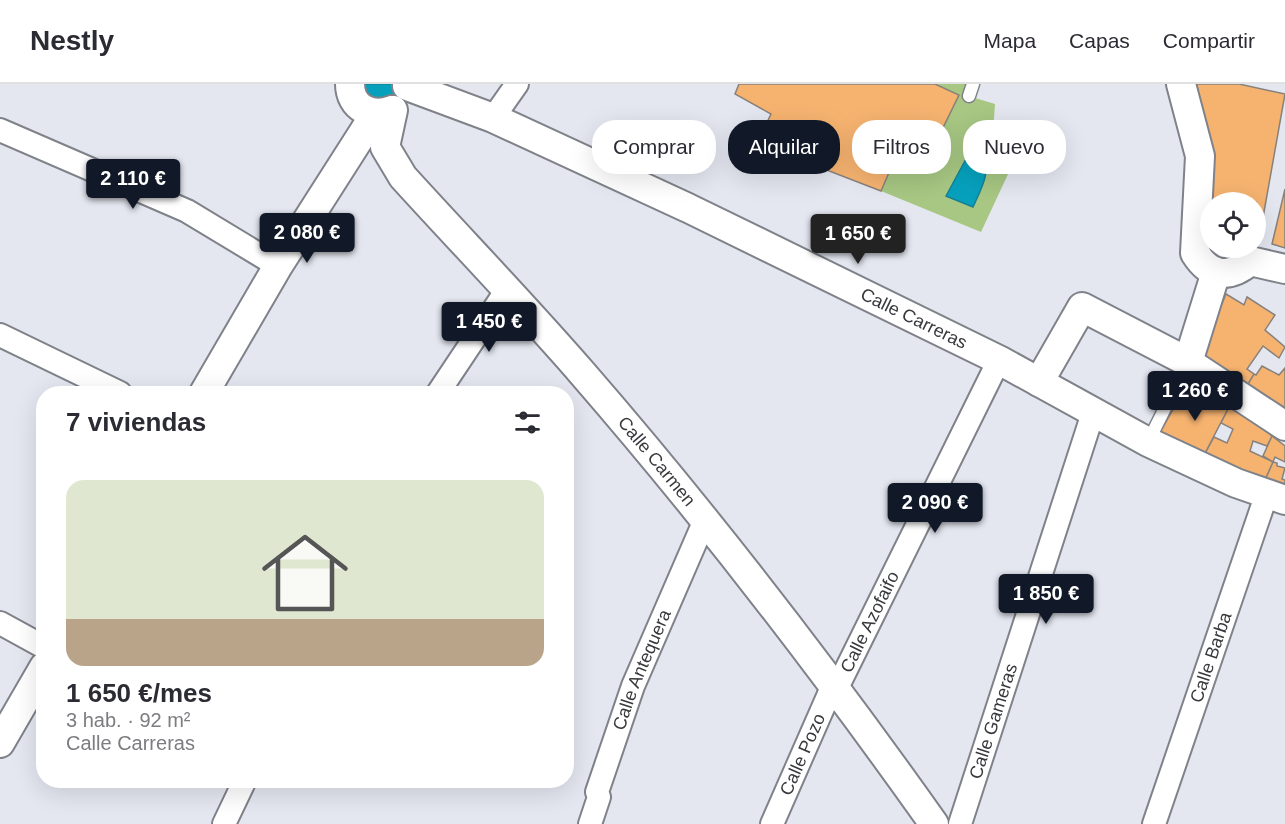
<!DOCTYPE html>
<html lang="es">
<meta charset="utf-8">
<style>
:root{--surface:#fff;--page:#f7f7f7;--text:#2b2b33;--muted:#7c7c81;--line:#e1e1e2;--accent:#111827}
body{margin:0;font-family:Helvetica,sans-serif;background:var(--page);color:var(--text);height:100vh;display:flex;flex-direction:column;font-size:22px;white-space:nowrap}
*{box-sizing:border-box;margin:0}
p{font-size:20px;color:var(--muted)}
.icon{flex:none;width:33px;height:33px;fill:none;stroke:currentColor;stroke-width:2;stroke-linecap:round;stroke-linejoin:round}
.map{position:relative;flex:1;overflow:hidden}
.details{position:absolute;left:36px;top:302px;width:538px;height:402px;display:flex;flex-direction:column;background:var(--surface);border-radius:24px;box-shadow:0 6px 24px #0002}
.details>*{flex:none}
.hud{position:absolute;left:592px;top:36px;width:570px;height:54px;display:flex;gap:12px}
.buttons{position:absolute;left:1200px;top:108px;display:grid;gap:12px}
.buttons a{display:grid;place-items:center;width:66px;height:66px;border-radius:50%;background:var(--surface);box-shadow:0 6px 24px #0002;font-size:30px}
.price{position:absolute;translate:-50% -51px;padding:0 14px;border-radius:6px;background:var(--accent);color:#fff;font-size:20px;line-height:39px;filter:drop-shadow(0 2px 3px #0008)}
.price::after{content:'';position:absolute;left:50%;top:36px;width:18px;height:14px;margin-left:-9px;background:inherit;clip-path:polygon(0 0,100% 0,50% 100%)}
.price.active{background:#222;color:#fff}
ul{padding:0;list-style:none}
li{display:grid;align-content:center;gap:12px;height:318px;padding:0 30px}
li span{display:grid;place-items:center;height:186px;border-radius:18px;color:#555}
li>.icon{margin-inline-start:auto}
span .icon{width:108px;height:108px;fill:#fffc;stroke-width:1}
li b{font-size:26px}
h2{display:flex;justify-content:space-between;align-items:center;height:72px;padding:0 30px;font-size:26px}
.tag{padding:0 21px;border-radius:24px;background:var(--surface);box-shadow:0 6px 24px #0002;font-size:21px;line-height:54px}
.tag.active{background:var(--accent);color:#fff}
header{display:flex;align-items:center;gap:36px;box-sizing:border-box;height:84px;padding:0 30px;background:var(--surface);border-bottom:2px solid var(--line)}
header strong{font-size:28px}
nav{display:flex;gap:33px;margin-inline-start:auto;font-size:21px}
.map>svg:first-child{display:block}
</style>
<header>
<strong>Nestly</strong>
<nav><a>Mapa</a><a>Capas</a><a>Compartir</a></nav>
</header>
<div class="map">
<svg width="1285" height="740" viewBox="0 0 1285 740">
<rect width="100%" height="100%" fill="#e4e7f0"/>
<!-- green -->
<path fill="#a7c783" d="M935,0H968L965,11L995,20L993,48L1023,58L981,148L881,107L907,47L935,60L958,11Z"/>
<!-- water -->
<path fill="#07a0bc" stroke="#168196" stroke-width="1.5" d="M357,0H394L397,6L396,15L371,20Z
M977,68L982,69C993,86 980,107 973,123L946,112L966,75Z"/>
<!-- building -->
<path fill="#f6b370" stroke="#88817b" stroke-width="1.5" d="M739,0H935L959,11L935,60L907,47L881,107L757,59L771,30L735,10Z
M1181,0H1239L1285,10L1259,156H1256V118H1210V149L1196,147Z
M1285,105V164L1272,160Z
M1226,210L1244,221L1247,213L1275,231L1265,246L1285,263L1279,274L1263,262L1247,285L1254,290L1245,305L1199,274Z
M1262,282L1279,291L1285,284V332L1245,305L1254,290L1256,291Z
M1187,301L1213,317L1221,306L1231,319L1201,377L1158,352Z
M1231,319L1272,352L1267,362L1253,357L1250,367L1273,378L1263,400L1201,377L1214,353L1227,359L1233,345L1221,339Z
M1272,352L1285,362V378L1275,373L1273,378L1263,372Z
M1273,378L1277,379V382L1285,384L1282,395L1285,396V399L1281,410L1262,403Z"/>
<g fill="none" stroke-linecap="round" stroke-linejoin="round">
<defs>
<path id="service" d="M969,12L973,0
M1148,358L1188,278"/>
<g id="minor">
<path d="M493,34L517,0"/>
<path d="M0,46L187,127L278,182"/>
<path d="M0,251L120,309"/>
<path d="M438,309L506,207"/>
<path d="M0,539L44,563"/>
<path id="s1" d="M836,606L999,276"/>
<path d="M224,740L245,696"/>
<path id="s2" d="M590,740L599,713L597,708L633,602L705,436"/>
<path id="s3" d="M772,740L833,601"/>
<path id="s4" d="M960,740L1093,329"/>
<path id="s5" d="M1154,740L1267,409"/>
</g>
<g id="tertiary">
<path d="M350,0C350,24 372,34 392,26"/>
<path d="M1181,0L1200,72L1195,169C1210,193 1229,195 1250,177L1285,185"/>
<path id="s6" d="M407,2L493,34L688,124L999,276L1148,358L1236,399L1285,416"/>
<path id="s7" d="M393,26L385,63L403,93C463,159 525,223 583,290C708,434 824,585 934,740"/>
<path d="M1188,278L1216,188"/>
<path d="M1039,298L1082,223L1188,278L1285,342"/>
<path d="M204,309L278,182L375,30"/>
<path d="M0,659L44,583"/>
</g>
</defs>
<!-- service casing -->
<use href="#service" stroke="#7f8289" stroke-width="15"/>
<!-- minor casing -->
<use href="#minor" stroke="#7f8289" stroke-width="26"/>
<!-- tertiary casing -->
<use href="#tertiary" stroke="#7f8289" stroke-width="32"/>
<!-- service -->
<use href="#service" stroke="#fff" stroke-width="12"/>
<!-- minor -->
<use href="#minor" stroke="#fff" stroke-width="22"/>
<!-- tertiary -->
<use href="#tertiary" stroke="#fff" stroke-width="28"/>
</g>
<g text-anchor="middle" dominant-baseline="central" stroke-width="4.5" stroke-linejoin="round" paint-order="stroke">
<!-- street labels -->
<g font-size="18" fill="#38393c" stroke="#f1f5fd">
<text stroke="none"><textPath href="#s6" startOffset="558">Calle Carreras</textPath></text>
<text stroke="none"><textPath href="#s7" startOffset="454">Calle Carmen</textPath></text>
<text stroke="none"><textPath href="#s1" startOffset="76">Calle Azofaifo</textPath></text>
<text stroke="none"><textPath href="#s5" startOffset="176">Calle Barba</textPath></text>
<text stroke="none"><textPath href="#s2" startOffset="164">Calle Antequera</textPath></text>
<text stroke="none"><textPath href="#s4" startOffset="108">Calle Gameras</textPath></text>
<text stroke="none"><textPath href="#s3" startOffset="76">Calle Pozo</textPath></text>
</g>
</g>
</svg>
<div class="buttons">
<a><svg class="icon" aria-label="locate" viewBox="0 0 24 24"><circle cx="12" cy="12" r="6"/><path d="M12 2v4M12 18v4M2 12h4M18 12h4"/></svg></a>
</div>
<b class="price" style="left:133px;top:126px">2 110 €</b>
<b class="price" style="left:307px;top:180px">2 080 €</b>
<b class="price active" style="left:858px;top:181px">1 650 €</b>
<b class="price" style="left:489px;top:269px">1 450 €</b>
<b class="price" style="left:1195px;top:338px">1 260 €</b>
<b class="price" style="left:935px;top:450px">2 090 €</b>
<b class="price" style="left:1046px;top:541px">1 850 €</b>
<div class="hud">
<a class="tag">Comprar</a>
<a class="tag active">Alquilar</a>
<a class="tag">Filtros</a>
<a class="tag">Nuevo</a>
</div>
<section class="details">
<h2>7 viviendas<svg class="icon" aria-label="filters" viewBox="0 0 24 24"><path d="M4 7h16M4 17h16"/><circle cx="9" cy="7" r="2"/><circle cx="15" cy="17" r="2"/></svg></h2>
<ul>
<li><span style="background:linear-gradient(#dfe7d0 75%,#b9a48a 0)"><svg class="icon" aria-label="home" viewBox="0 0 24 24"><path d="M3 11l9-7 9 7M6 9v11h12V9"/></svg></span><div><b>1 650 €/mes</b><p>3 hab. · 92 m²</p><p>Calle Carreras</p></div></li>
</ul>
</section>
</div>
